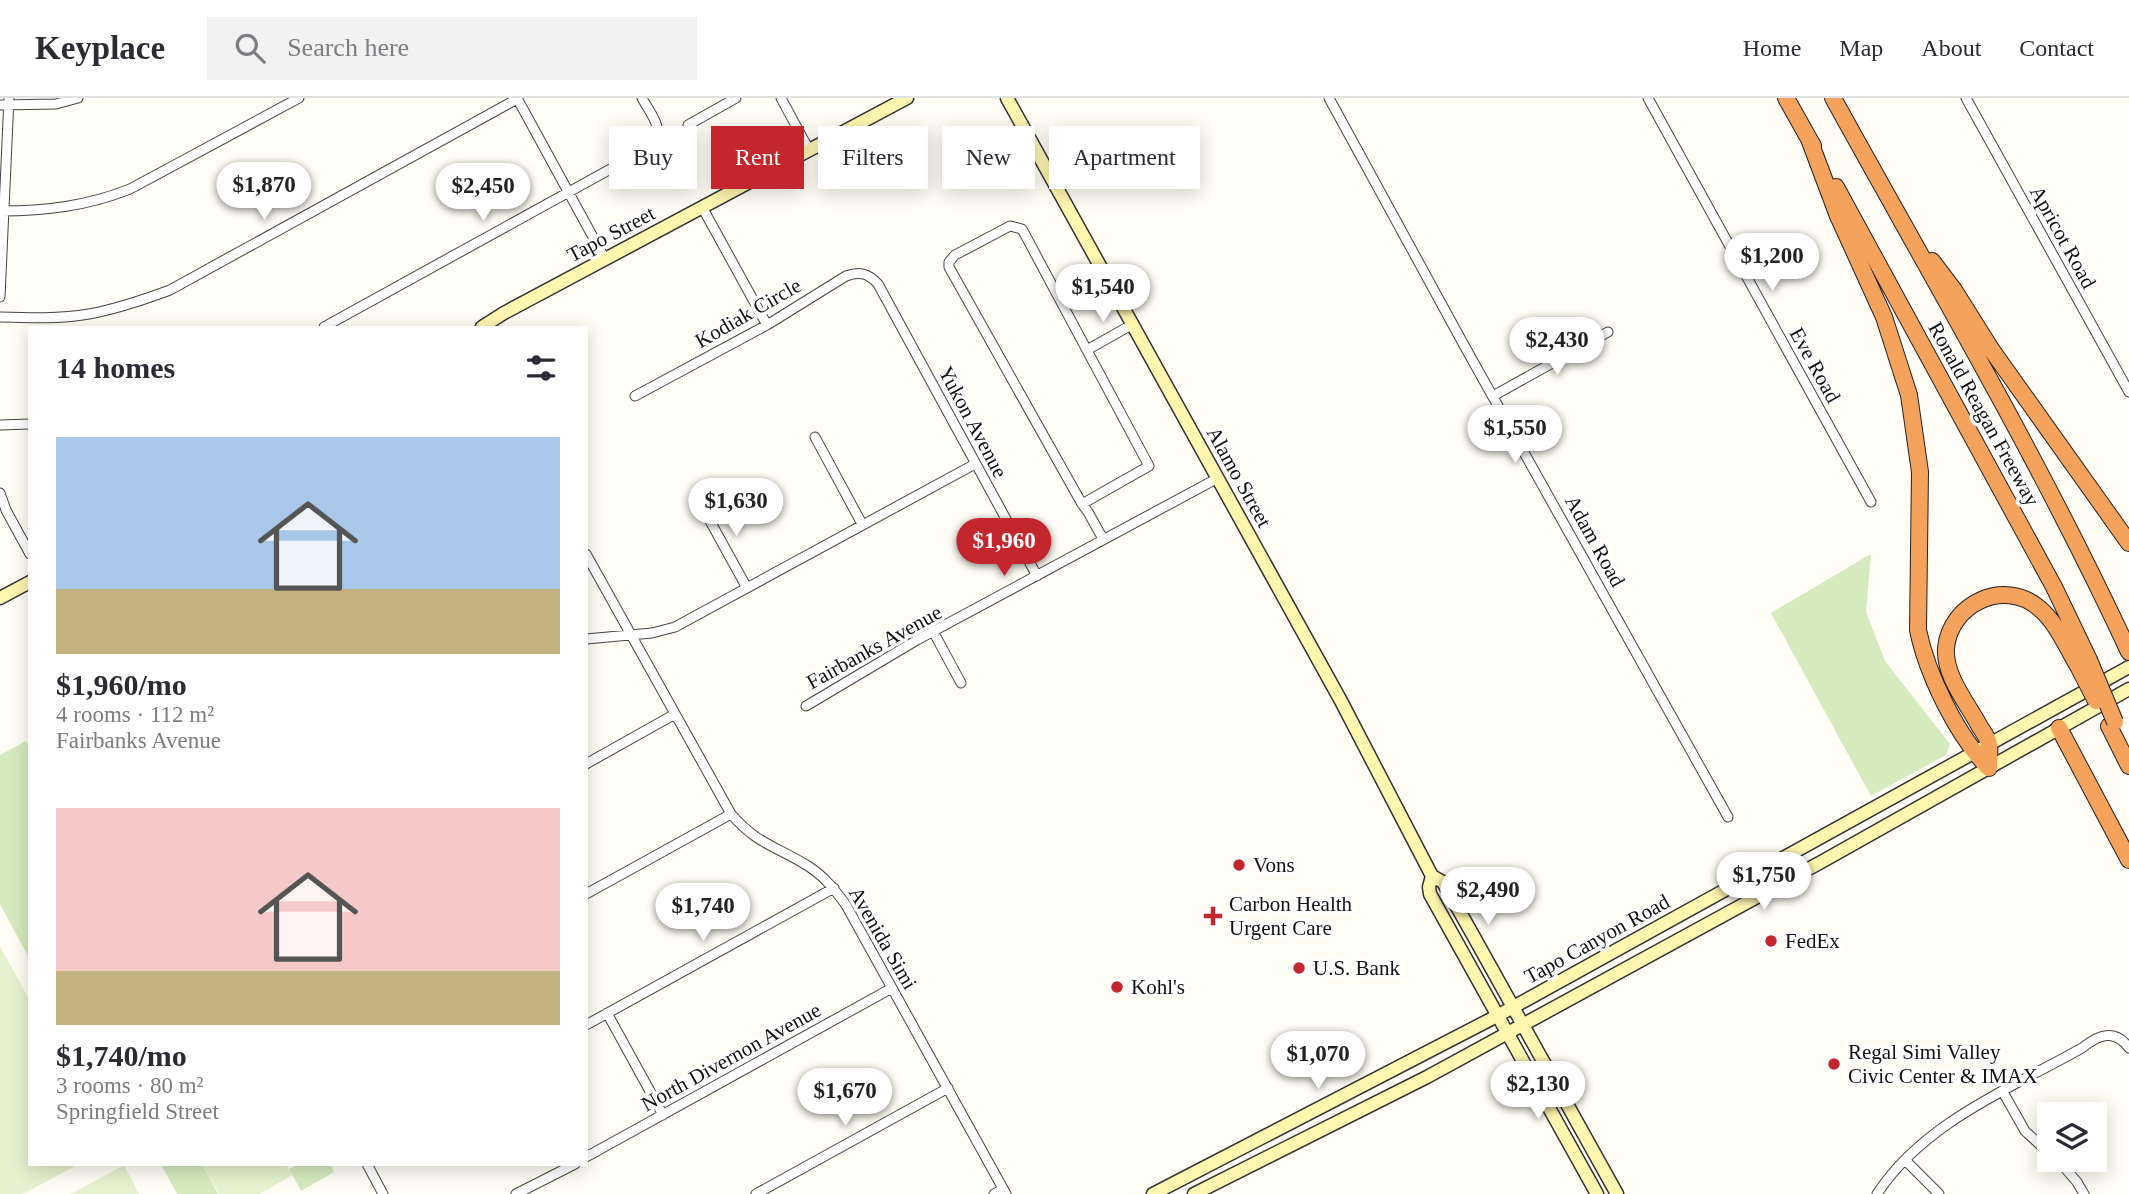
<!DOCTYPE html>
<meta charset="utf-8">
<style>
:root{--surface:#fff;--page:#f2f2f3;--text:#2b2b33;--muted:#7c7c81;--line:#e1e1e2;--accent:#c4262e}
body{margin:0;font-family:"Times New Roman",serif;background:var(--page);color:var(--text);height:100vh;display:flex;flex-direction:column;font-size:26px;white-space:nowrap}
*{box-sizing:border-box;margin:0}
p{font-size:23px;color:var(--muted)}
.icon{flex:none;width:38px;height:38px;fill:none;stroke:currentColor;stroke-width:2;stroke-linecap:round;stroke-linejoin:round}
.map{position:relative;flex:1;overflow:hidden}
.sheet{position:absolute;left:28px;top:228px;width:560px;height:840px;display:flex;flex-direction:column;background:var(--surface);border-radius:0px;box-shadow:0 4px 18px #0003}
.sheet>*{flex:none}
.guide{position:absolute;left:609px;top:28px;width:665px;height:63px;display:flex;gap:14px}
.buttons{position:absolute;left:2037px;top:1004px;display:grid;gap:14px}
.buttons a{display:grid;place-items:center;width:70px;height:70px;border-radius:0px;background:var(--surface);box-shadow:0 4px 18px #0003;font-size:35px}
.price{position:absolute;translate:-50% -60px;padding:0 16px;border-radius:24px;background:#fff;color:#222;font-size:23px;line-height:46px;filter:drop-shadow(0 2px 4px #0008)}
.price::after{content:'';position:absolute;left:50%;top:42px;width:21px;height:16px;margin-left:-10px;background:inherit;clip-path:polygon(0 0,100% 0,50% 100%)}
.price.selected{background:var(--accent);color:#fff}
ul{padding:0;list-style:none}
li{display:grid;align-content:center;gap:14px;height:371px;padding:0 28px}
li span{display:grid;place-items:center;height:217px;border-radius:0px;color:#555}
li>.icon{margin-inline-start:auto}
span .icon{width:126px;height:126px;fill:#fffc;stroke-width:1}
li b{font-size:30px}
h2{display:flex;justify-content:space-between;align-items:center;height:84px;padding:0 28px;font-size:30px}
.tag{padding:0 24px;border-radius:0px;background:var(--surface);box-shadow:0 4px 18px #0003;font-size:24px;line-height:63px}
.tag.selected{background:var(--accent);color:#fff}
header{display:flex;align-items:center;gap:42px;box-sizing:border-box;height:98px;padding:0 35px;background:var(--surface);border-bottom:2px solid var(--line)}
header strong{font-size:33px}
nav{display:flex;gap:38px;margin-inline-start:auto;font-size:24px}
.search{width:490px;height:63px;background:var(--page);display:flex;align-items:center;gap:18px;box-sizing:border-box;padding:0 24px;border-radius:0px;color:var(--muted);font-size:26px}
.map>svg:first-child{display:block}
</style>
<header>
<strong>Keyplace</strong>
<div class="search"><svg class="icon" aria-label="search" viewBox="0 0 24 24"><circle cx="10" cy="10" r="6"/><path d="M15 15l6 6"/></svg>Search here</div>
<nav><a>Home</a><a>Map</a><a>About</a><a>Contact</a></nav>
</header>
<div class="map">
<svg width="2129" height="1096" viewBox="0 0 2129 1096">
<rect width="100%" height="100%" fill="#fffdf5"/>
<!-- green -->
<path fill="#d5ebbd" d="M1871,456L1866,514L1885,563L1950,646L1946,657L1871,698L1771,515Z
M26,643L30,651V862L0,806V657Z
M161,1066H202L218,1096H177Z
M299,1066H330L334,1074L301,1093L289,1071Z"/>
<!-- pitch -->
<path fill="#e6f2cf" d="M0,848L30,903V1066H79L23,1096H0Z
M202,1066H286L292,1077L260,1096H219Z
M124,1067L139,1096H71Z"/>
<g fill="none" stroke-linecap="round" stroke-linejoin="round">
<defs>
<path id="street" d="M517,0L605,161
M781,0L809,52
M1329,0L1465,249L1728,719
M1648,0L1871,404
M1966,0L2129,294
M0,7L56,6L78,0
M688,27L736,0
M702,109L767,227
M0,113C46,113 87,108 130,91L299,0
M0,199L9,0
M0,219C30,220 60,221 89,216C117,211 143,202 170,192L517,1
M324,229L654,47C664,29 651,17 642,0
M1087,252L1133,226
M635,298L767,227L846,178C859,173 868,175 878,186L1037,478
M1493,298L1608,234
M0,327L30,326
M815,339L862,426
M0,395L6,412L30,456
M699,403L747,490
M1082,406L1149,368L1022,131L1010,128L955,157L949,164V169L1082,406L1088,414L1103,441
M586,456L731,716C758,747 776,748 808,768C824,778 835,792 846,807L1006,1096
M934,535L961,585
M586,541L652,535L675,529L975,366
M806,608L917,542L1218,380
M586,666L675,616
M586,796L731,716
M607,915L663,1017
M586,927L834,790
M2003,994L2025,1033L2049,1055
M586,1059L892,890
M1905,1062L1939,1096
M2058,1062L2077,1084L2084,1096
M367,1066L383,1096
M516,1096L575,1066
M756,1096L948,990
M994,1096L1003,1091
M1877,1096C1923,1025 2011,990 2082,950C2098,937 2115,930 2129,950"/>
<path id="secondary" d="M1007,0L1341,603L1432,778L1443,784L1474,839L1617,1096
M482,229L504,215L907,0
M0,500L30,484
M1432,778L1429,789L1430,796L1597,1096
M1153,1096L1497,918L2129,569
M1194,1096L1427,979L1823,763L2129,591"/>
<path id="highway" d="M1786,0L1813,48
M1833,0C1934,183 2041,364 2129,554
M1809,41L1838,118L1884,219L1909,297L1920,374L1918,532C1927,576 1957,638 1989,670
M1836,89L2054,489L2089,562
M1932,163L1954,192L1991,251L2129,445
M2109,628L2129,668
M2059,630L2129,762
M1989,670C1989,663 1990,655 1989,648C1989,642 1984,635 1980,629C1968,606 1944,578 1946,550C1950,506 2004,480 2039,510C2057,525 2066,548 2078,568"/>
</defs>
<!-- street casing -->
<use href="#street" stroke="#444" stroke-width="11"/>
<!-- secondary casing -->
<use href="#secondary" stroke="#333" stroke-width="15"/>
<!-- highway casing -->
<use href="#highway" stroke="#222" stroke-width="18"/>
<!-- street -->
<use href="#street" stroke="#fff" stroke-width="9"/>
<!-- secondary -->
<use href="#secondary" stroke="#fff6b0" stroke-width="12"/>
<!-- highway -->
<use href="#highway" stroke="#f5a25d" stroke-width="16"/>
<defs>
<path id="highway-bridge" d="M2089,562L2115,624
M2078,568L2096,603"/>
</defs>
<!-- highway-bridge casing -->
<use href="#highway-bridge" stroke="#222" stroke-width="18" stroke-linecap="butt"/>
<!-- highway-bridge -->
<use href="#highway-bridge" stroke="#f5a25d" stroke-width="16"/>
</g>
<!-- markers -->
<g fill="#c4262e" stroke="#fff" stroke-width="2.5">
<circle cx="1239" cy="767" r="7"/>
<path d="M1209.5 807.5h7v7h7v7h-7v7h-7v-7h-7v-7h7z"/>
<circle cx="1771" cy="843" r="7"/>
<circle cx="1299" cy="870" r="7"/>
<circle cx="1117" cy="889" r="7"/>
<circle cx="1834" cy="966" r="7"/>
</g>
<g text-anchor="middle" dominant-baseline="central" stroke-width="7" stroke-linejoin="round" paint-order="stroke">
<!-- street labels -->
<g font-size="21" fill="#111" stroke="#fff">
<text transform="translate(611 136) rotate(-28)">Tapo Street</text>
<text transform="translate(2063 139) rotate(61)">Apricot Road</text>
<text transform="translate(748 215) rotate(-30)">Kodiak Circle</text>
<text transform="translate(1815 267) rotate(61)">Eve Road</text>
<text transform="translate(1984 316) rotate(61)">Ronald Reagan Freeway</text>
<text transform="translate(973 324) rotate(62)">Yukon Avenue</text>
<text transform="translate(1239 379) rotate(61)">Alamo Street</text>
<text transform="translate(1595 443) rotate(61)">Adam Road</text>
<text transform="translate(874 549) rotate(-29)">Fairbanks Avenue</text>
<text transform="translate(883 840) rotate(60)">Avenida Simi</text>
<text transform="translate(1597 841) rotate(-29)">Tapo Canyon Road</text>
<text transform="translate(731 959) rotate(-29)">North Divernon Avenue</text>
</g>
<!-- poi labels -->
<g font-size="21" fill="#111" stroke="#fff" text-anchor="start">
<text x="1253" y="767">Vons</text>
<text x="1229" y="806">Carbon Health<tspan x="1229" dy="24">Urgent Care</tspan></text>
<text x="1785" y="843">FedEx</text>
<text x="1313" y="870">U.S. Bank</text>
<text x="1131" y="889">Kohl's</text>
<text x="1848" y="954">Regal Simi Valley<tspan x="1848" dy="24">Civic Center &amp; IMAX</tspan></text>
</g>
</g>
</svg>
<div class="buttons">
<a><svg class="icon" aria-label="layers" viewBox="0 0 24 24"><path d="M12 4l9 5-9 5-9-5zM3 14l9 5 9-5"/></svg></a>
</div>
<b class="price" style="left:264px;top:124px">$1,870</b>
<b class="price" style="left:483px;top:125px">$2,450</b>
<b class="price" style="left:1772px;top:195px">$1,200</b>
<b class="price" style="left:1103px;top:226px">$1,540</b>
<b class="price" style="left:1557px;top:279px">$2,430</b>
<b class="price" style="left:1515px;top:367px">$1,550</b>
<b class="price" style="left:736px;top:440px">$1,630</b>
<b class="price selected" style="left:1004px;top:480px">$1,960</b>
<b class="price" style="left:1764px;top:814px">$1,750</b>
<b class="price" style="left:1488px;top:829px">$2,490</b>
<b class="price" style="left:703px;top:845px">$1,740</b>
<b class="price" style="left:1318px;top:993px">$1,070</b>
<b class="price" style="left:1538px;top:1023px">$2,130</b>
<b class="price" style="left:845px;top:1030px">$1,670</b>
<div class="guide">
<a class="tag">Buy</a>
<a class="tag selected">Rent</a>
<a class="tag">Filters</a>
<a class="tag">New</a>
<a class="tag">Apartment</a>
</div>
<section class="sheet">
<h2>14 homes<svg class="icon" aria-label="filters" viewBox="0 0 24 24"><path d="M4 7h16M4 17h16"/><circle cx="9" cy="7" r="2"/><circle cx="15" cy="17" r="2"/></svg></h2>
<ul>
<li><span style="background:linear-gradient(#a9c7e8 70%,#c2b280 0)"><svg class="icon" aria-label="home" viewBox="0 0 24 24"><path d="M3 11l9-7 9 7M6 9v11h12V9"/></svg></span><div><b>$1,960/mo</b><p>4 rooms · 112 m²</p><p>Fairbanks Avenue</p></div></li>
<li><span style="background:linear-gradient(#f6c9c9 75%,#c2b280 0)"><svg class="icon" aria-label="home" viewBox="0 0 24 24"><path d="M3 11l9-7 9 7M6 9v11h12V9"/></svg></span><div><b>$1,740/mo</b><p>3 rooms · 80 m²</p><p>Springfield Street</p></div></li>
</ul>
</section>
</div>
